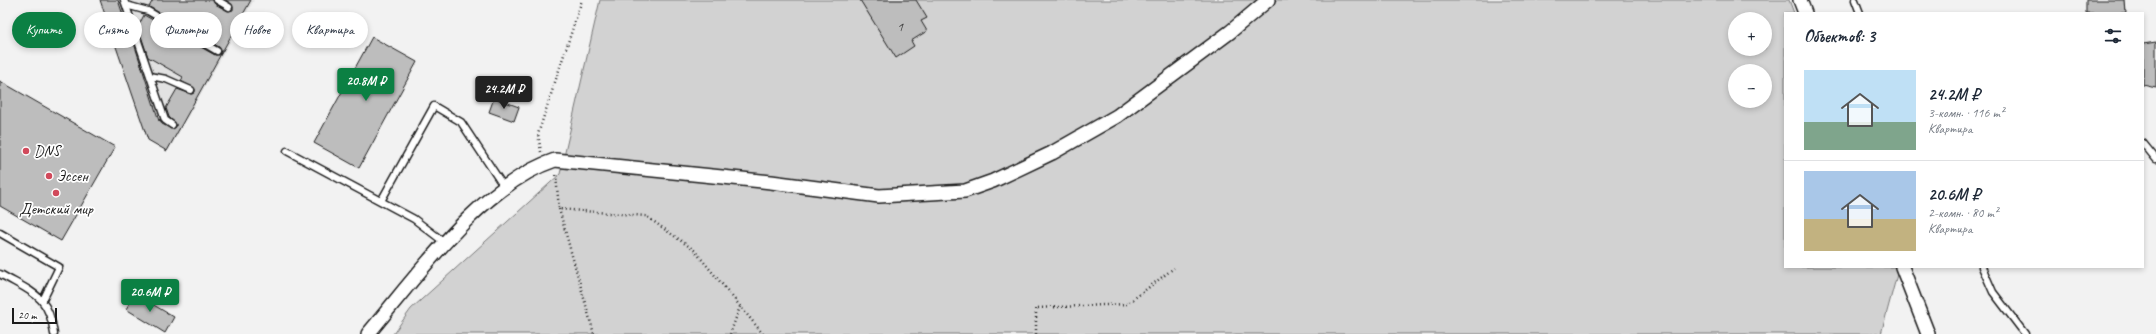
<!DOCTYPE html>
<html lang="ru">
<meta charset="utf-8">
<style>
:root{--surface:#fff;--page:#f2f2f3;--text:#1f2937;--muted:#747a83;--line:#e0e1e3;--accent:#0b8043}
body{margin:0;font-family:Caveat,sans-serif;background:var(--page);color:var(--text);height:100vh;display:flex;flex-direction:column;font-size:15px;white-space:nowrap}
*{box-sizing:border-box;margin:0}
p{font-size:13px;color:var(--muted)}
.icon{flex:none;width:22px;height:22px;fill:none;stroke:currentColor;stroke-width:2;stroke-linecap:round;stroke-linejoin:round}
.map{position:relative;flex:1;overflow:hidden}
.sheet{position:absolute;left:1784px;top:12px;width:360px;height:256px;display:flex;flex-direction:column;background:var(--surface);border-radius:0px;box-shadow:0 2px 6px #0003}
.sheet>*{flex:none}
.banner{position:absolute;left:12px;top:12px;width:380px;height:36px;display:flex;gap:8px}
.buttons{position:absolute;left:1728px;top:12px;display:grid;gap:8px}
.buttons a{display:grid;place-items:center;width:44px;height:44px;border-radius:50%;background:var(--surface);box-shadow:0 2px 6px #0003;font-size:20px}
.scale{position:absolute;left:12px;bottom:10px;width:45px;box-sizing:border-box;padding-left:4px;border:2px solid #1c1c1c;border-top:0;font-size:11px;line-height:14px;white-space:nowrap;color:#1c1c1c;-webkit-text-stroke:3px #fff;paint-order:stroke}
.price{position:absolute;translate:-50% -34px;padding:0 9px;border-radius:4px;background:var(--accent);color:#fff;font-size:13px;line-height:26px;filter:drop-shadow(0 1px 2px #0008)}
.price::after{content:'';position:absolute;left:50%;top:24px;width:12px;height:9px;margin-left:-6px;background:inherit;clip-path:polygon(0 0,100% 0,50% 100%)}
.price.current{background:#222;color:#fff}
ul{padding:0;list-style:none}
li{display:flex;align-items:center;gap:12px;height:100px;padding:0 20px}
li+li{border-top:1px solid var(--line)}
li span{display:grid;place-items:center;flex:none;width:112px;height:80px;border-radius:0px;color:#555}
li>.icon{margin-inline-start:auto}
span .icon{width:48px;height:48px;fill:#fffc;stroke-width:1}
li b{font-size:17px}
h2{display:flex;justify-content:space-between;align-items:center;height:48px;padding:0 20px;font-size:17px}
.chip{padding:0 14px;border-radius:18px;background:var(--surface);box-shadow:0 2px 6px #0003;font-size:14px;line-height:36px}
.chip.current{background:var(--accent);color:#fff}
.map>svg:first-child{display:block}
</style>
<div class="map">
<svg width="2156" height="334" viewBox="0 0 2156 334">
<rect width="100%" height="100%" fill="#f2f2f2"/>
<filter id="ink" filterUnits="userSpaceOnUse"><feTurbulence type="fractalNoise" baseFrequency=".025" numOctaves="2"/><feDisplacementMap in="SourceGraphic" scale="8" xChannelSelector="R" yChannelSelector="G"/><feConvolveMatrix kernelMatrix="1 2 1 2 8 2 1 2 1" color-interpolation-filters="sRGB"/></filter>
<g filter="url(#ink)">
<!-- built -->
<path fill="#e2e2e2" d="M101,0H254L169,150L147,138Z"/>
<!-- green -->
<path fill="#d2d2d2" stroke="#777" fill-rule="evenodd" d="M600,0H1789L1794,13H1785V267H1899L1881,334H393L411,309L560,174ZM1735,19H1765V49H1735ZM1735,71H1765V101H1735Z"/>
<!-- building -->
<path fill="#bdbdbd" stroke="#1c1c1c" d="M100,0H118L131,39L132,37L159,121L160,119L162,124L172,129L176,127V124L169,117L166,108L177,89L191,94L195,92V89L181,81L183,77L148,57L138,27L144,15L215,55H220L221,51L219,47L149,7L153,0H213L215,4L229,11L233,10V7L226,0H251L167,151L148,140Z
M860,0H916L927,18L921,21L927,31L911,41L914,46L896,58Z
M2086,0H2125L2126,13H2086Z
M372,37L417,62L359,168L314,143Z
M2156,42V88L2143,85V44Z
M0,81L115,147L61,241L0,206Z
M494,98L519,107L514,121L489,112Z
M135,294L174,317L165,333L126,309Z"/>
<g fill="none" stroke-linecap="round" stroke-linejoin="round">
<defs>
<path id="service" d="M124,0L165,120L172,125
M217,0L229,7
M1855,0L1860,13
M126,5L148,11L217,51
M150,76L166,79L191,90
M2143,143L2156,159
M287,151L414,219L444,242
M381,201L434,106L461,122L504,187
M0,233L59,267L43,300
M1982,267L1993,292L2025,334
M0,274C31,292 49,294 54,334"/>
<path id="minor" d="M1800,0L1805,13
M1902,267L1928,334
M368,334C416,277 482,184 555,160L771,182L879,196L965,191L993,181L1052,153L1117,116L1230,32L1268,0"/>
</defs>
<!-- service casing -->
<use href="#service" stroke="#1c1c1c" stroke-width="9"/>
<!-- minor casing -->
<use href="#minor" stroke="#1c1c1c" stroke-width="16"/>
<!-- path -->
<path stroke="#1c1c1c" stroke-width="2.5" stroke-dasharray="1 3" stroke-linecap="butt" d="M541,152L538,134L582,0
M556,175L559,209L646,216L694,250L763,334
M559,209L594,334
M730,334L740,307
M1036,334V308L1127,304L1174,268"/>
<!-- service -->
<use href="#service" stroke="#fff" stroke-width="6"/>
<!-- minor -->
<use href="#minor" stroke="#fff" stroke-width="13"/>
</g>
</g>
<!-- markers -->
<g fill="#d1495b" stroke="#fff" stroke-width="1.5">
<circle cx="26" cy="151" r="4"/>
<circle cx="49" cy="176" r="4"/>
<circle cx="56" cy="193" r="4"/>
</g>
<g text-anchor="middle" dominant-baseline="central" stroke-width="3.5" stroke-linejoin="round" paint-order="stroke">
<!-- number labels -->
<g font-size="14" fill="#444">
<text x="900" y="26">1</text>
</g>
<!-- poi labels -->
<g font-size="16" fill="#1c1c1c" stroke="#fff" text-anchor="start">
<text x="34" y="151">DNS</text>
<text x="57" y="176">Эссен</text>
<text x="56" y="209" text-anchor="middle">Детский мир</text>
</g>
</g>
</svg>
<div class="buttons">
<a>+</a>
<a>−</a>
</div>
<div class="scale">20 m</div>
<b class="price" style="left:366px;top:102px">20.8M ₽</b>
<b class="price current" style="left:504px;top:110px">24.2M ₽</b>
<b class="price" style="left:150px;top:313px">20.6M ₽</b>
<div class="banner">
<a class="chip current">Купить</a>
<a class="chip">Снять</a>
<a class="chip">Фильтры</a>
<a class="chip">Новое</a>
<a class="chip">Квартира</a>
</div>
<section class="sheet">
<h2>Объектов: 3<svg class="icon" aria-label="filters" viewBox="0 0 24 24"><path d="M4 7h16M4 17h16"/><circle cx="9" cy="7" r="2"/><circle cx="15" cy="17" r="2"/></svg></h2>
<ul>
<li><span style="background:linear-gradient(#bfe0f5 65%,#7fa58c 0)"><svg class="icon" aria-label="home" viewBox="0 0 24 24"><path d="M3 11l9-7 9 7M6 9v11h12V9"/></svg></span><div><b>24.2M ₽</b><p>3-комн. · 116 m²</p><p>Квартира</p></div></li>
<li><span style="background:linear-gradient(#a9c7e8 60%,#c2b280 0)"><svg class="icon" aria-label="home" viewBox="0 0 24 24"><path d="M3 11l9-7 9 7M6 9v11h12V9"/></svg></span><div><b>20.6M ₽</b><p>2-комн. · 80 m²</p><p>Квартира</p></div></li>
</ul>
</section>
</div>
